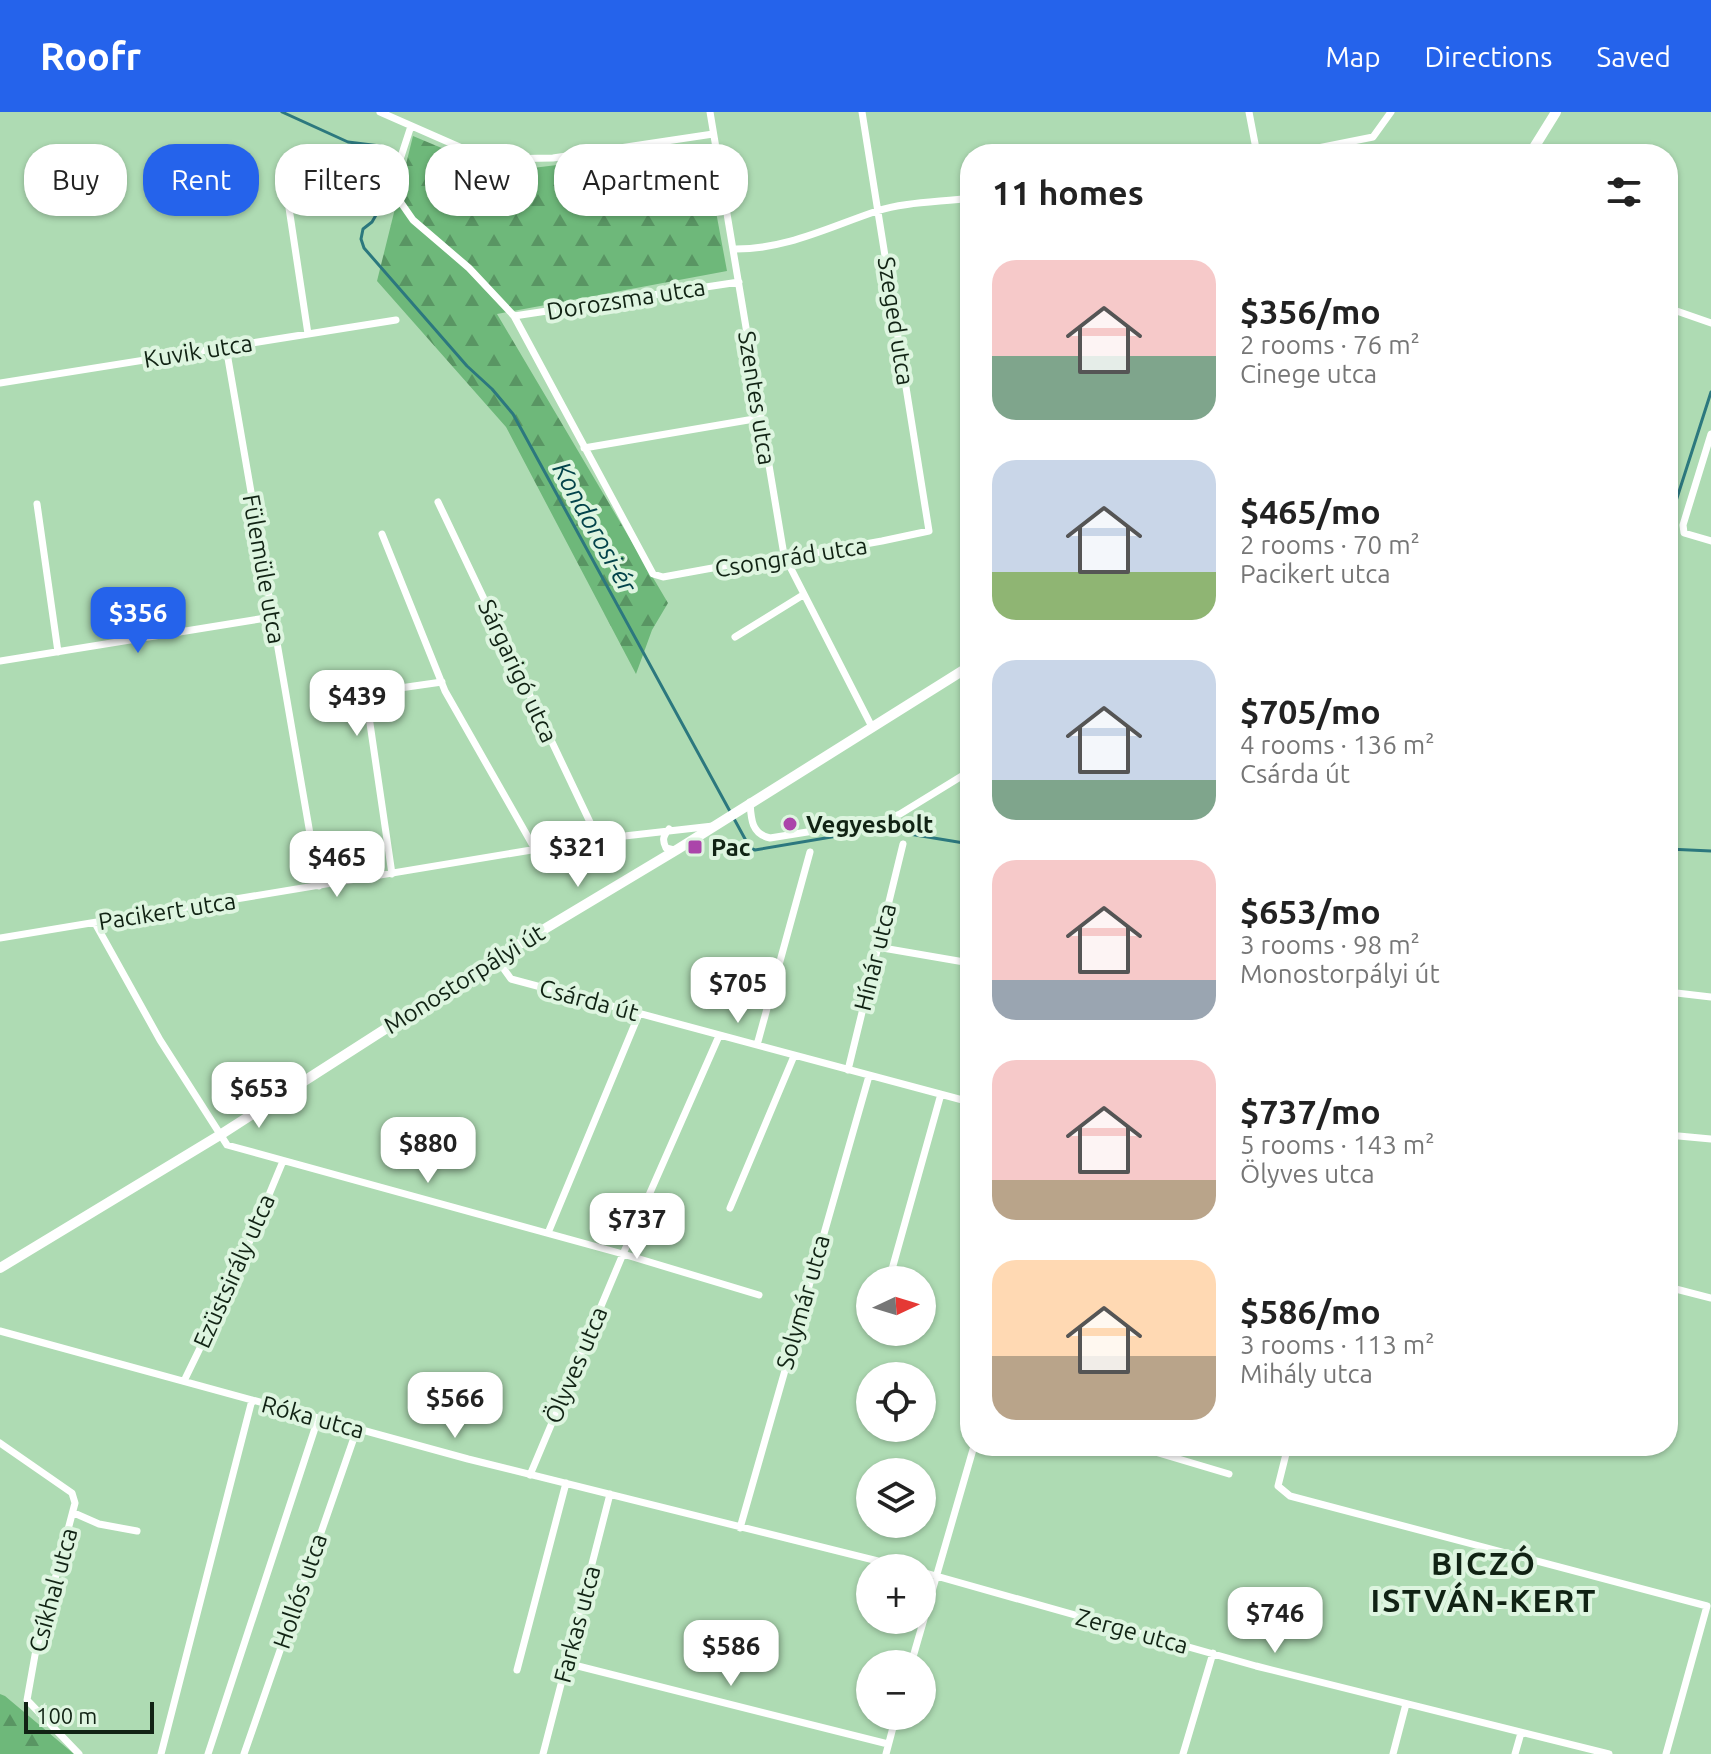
<!DOCTYPE html>
<meta charset="utf-8">
<style>
:root{--surface:#fff;--page:#f2f2f2;--text:#222;--muted:#767676;--accent:#2563eb}
body{margin:0;font-family:Ubuntu,sans-serif;background:var(--page);color:var(--text);height:100vh;display:flex;flex-direction:column;font-size:30px;white-space:nowrap}
*{box-sizing:border-box;margin:0}
p{font-size:26px;color:var(--muted)}
.icon{flex:none;width:44px;height:44px;fill:none;stroke:currentColor;stroke-width:2;stroke-linecap:round;stroke-linejoin:round}
.map{position:relative;flex:1;overflow:hidden}
.details{position:absolute;left:960px;top:32px;width:718px;height:1312px;display:flex;flex-direction:column;background:var(--surface);border-radius:32px;box-shadow:0 2px 6px #0004}
.details>*{flex:none}
.top-card{position:absolute;left:24px;top:32px;width:760px;height:72px;display:flex;gap:16px}
.needle{width:52px;rotate:86deg}
.buttons{position:absolute;left:856px;top:1154px;display:grid;gap:16px}
.buttons a{display:grid;place-items:center;width:80px;height:80px;border-radius:50%;background:var(--surface);box-shadow:0 2px 6px #0004;font-size:40px}
.scale{position:absolute;left:24px;bottom:20px;width:130px;box-sizing:border-box;padding-left:8px;border:4px solid #112314;border-top:0;font-size:22px;line-height:28px;white-space:nowrap;color:#112314;-webkit-text-stroke:6px #def5e0;paint-order:stroke}
.price{position:absolute;translate:-50% -68px;padding:0 18px;border-radius:16px;background:#fff;color:#222;font-size:26px;line-height:52px;filter:drop-shadow(0 2px 4px #0008)}
.price::after{content:'';position:absolute;left:50%;top:48px;width:24px;height:18px;margin-left:-12px;background:inherit;clip-path:polygon(0 0,100% 0,50% 100%)}
.price.active{background:var(--accent);color:#fff}
ul{padding:0;list-style:none}
li{display:flex;align-items:center;gap:24px;height:200px;padding:0 32px}
li span{display:grid;place-items:center;flex:none;width:224px;height:160px;border-radius:24px;color:#555}
li>.icon{margin-inline-start:auto}
span .icon{width:96px;height:96px;fill:#fffc;stroke-width:1}
li b{font-size:34px}
h2{display:flex;justify-content:space-between;align-items:center;height:96px;padding:0 32px;font-size:34px}
.pill{padding:0 28px;border-radius:32px;background:var(--surface);box-shadow:0 2px 6px #0004;font-size:28px;line-height:72px}
.pill.active{background:var(--accent);color:#fff}
header{display:flex;align-items:center;gap:48px;box-sizing:border-box;height:112px;padding:0 40px;background:var(--accent);color:#fff}
header strong{font-size:38px}
nav{display:flex;gap:44px;margin-inline-start:auto;font-size:28px}
.map>svg:first-child{display:block}
</style>
<header>
<strong>Roofr</strong>
<nav><a>Map</a><a>Directions</a><a>Saved</a></nav>
</header>
<div class="map">
<svg width="1711" height="1642" viewBox="0 0 1711 1642">
<defs>
<pattern id="forest-firs" width="22" height="20" patternUnits="userSpaceOnUse" patternTransform="scale(2)"><rect width="22" height="20" fill="#6eb87a"/><path d="M5 1l3.5 6h-7zM16 11l3.5 6h-7z" fill="#599563"/></pattern>
</defs>
<rect width="100%" height="100%" fill="#aedbb3"/>
<!-- forest -->
<path fill="url(#forest-firs)" d="M413,24L499,60L704,35L727,159L497,202L668,491L652,518L636,562L506,315L377,169Z
M0,1582L5,1584L74,1642H0Z"/>
<g fill="none" stroke-linecap="round" stroke-linejoin="round">
<!-- stream -->
<path stroke="#2c787e" stroke-width="3" d="M282,0L348,30L380,34L386,38V45L375,77L376,103L372,110L363,117L361,127L364,136L467,254L492,277L513,302L750,736L755,738L879,717L970,732
M1668,414L1711,280
M1668,737L1711,739"/>
<!-- street -->
<path stroke="#fff" stroke-width="7" d="M380,0L471,40L497,47L553,46L713,22
M710,0L784,443L872,615
M1249,0L1257,42
M411,14L395,63L397,85L413,108L469,156L514,204L653,462L663,465L784,443L815,441L882,429L929,419L862,0
M1288,42L1373,25L1391,0
M289,96L308,222
M733,137C785,138 829,115 877,99C904,90 942,90 970,86
M1668,196L1711,211
M514,204L739,170
M226,235L319,774
M0,271L396,208
M1711,322L1683,413L1684,421L1711,429
M584,336L760,306
M438,390L598,727
M37,392L58,540
M382,422L445,579L536,739
M735,525L803,483
M0,549L272,505
M750,690C751,706 751,722 770,726L888,707L900,702L970,659
M669,717C663,724 662,728 666,736L674,738
M392,762L367,591L372,580L442,570
M95,811L160,928L227,1033L623,1142L759,1183
M0,826L598,727L713,714
M877,835L970,851
M496,846L511,867L970,990
M1668,880L1711,885
M757,933L810,740
M848,958L903,732
M1668,1023L1711,1027
M730,1096L794,944
M548,1121L639,902
M889,1168L941,982
M1668,1175L1711,1186
M0,1219L468,1347L906,1456
M184,1269L237,1160L283,1049
M0,1331L72,1381L75,1391L35,1543L27,1588L79,1642
M1135,1334L1229,1362
M1288,1334L1278,1374L1290,1384L1707,1494L1666,1642
M530,1363L623,1142L719,924
M74,1401L99,1412L137,1419
M740,1416L869,964
M922,1460L1256,1554L1609,1642
M566,1551L888,1632
M911,1552L974,1334
M517,1558L566,1371
M161,1642L252,1288
M208,1642L318,1307
M244,1642L357,1317
M543,1642L610,1382
M886,1642L896,1604
M1183,1642L1213,1541
M1393,1642L1406,1592
M1515,1642L1521,1621"/>
<!-- secondary -->
<path stroke="#fff" stroke-width="10" d="M1530,42L1556,0
M0,1156L220,1023L496,846L678,737L970,554"/>
</g>
<!-- markers -->
<g fill="#ab45aa" stroke="#def5e0" stroke-width="3">
<circle cx="790" cy="712" r="8"/>
<rect x="687" y="727" width="16" height="16" rx="4"/>
</g>
<g text-anchor="middle" dominant-baseline="central" stroke-width="8" stroke-linejoin="round" paint-order="stroke">
<!-- street labels -->
<g font-size="24" fill="#112314" stroke="#def5e0">
<text transform="translate(626 187) rotate(-9)">Dorozsma utca</text>
<text transform="translate(896 209) rotate(81)">Szeged utca</text>
<text transform="translate(198 239) rotate(-9)">Kuvik utca</text>
<text transform="translate(757 286) rotate(81)">Szentes utca</text>
<text transform="translate(791 445) rotate(-9)">Csongrád utca</text>
<text transform="translate(264 457) rotate(80)">Fülemüle utca</text>
<text transform="translate(518 559) rotate(65)">Sárgarigó utca</text>
<text transform="translate(167 799) rotate(-9)">Pacikert utca</text>
<text transform="translate(875 845) rotate(-76)">Hínár utca</text>
<text transform="translate(464 867) rotate(-32)">Monostorpályi út</text>
<text transform="translate(589 888) rotate(15)">Csárda út</text>
<text transform="translate(234 1159) rotate(-66)">Ezüstsirály utca</text>
<text transform="translate(803 1190) rotate(-74)">Solymár utca</text>
<text transform="translate(576 1253) rotate(-67)">Ölyves utca</text>
<text transform="translate(313 1305) rotate(15)">Róka utca</text>
<text transform="translate(53 1478) rotate(-75)">Csíkhal utca</text>
<text transform="translate(300 1479) rotate(-71)">Hollós utca</text>
<text transform="translate(577 1512) rotate(-75)">Farkas utca</text>
<text transform="translate(1132 1519) rotate(15)">Zerge utca</text>
</g>
<!-- poi labels -->
<g font-size="24" font-weight="bold" fill="#112314" stroke="#def5e0" text-anchor="start">
<text x="806" y="712">Vegyesbolt</text>
<text x="711" y="735">Pac</text>
</g>
<!-- water labels -->
<g font-size="26" font-style="italic" fill="#03434a" stroke="#def5e0">
<text transform="translate(595 415) rotate(61)">Kondorosi-ér</text>
</g>
<!-- district labels -->
<g font-size="32" font-weight="bold" letter-spacing="2" fill="#112314" stroke="#def5e0">
<text x="1484" y="1451">BICZÓ<tspan x="1484" dy="37">ISTVÁN-KERT</tspan></text>
</g>
</g>
</svg>
<div class="buttons">
<a><svg class="needle" viewBox="-14 -14 28 28"><path d="M0-13l5 13h-10z" fill="#e53935"/><path d="M0 13l5-13h-10z" fill="#767676"/></svg></a>
<a><svg class="icon" aria-label="locate" viewBox="0 0 24 24"><circle cx="12" cy="12" r="6"/><path d="M12 2v4M12 18v4M2 12h4M18 12h4"/></svg></a>
<a><svg class="icon" aria-label="layers" viewBox="0 0 24 24"><path d="M12 4l9 5-9 5-9-5zM3 14l9 5 9-5"/></svg></a>
<a>+</a>
<a>−</a>
</div>
<div class="scale">100 m</div>
<b class="price active" style="left:138px;top:543px">$356</b>
<b class="price" style="left:357px;top:626px">$439</b>
<b class="price" style="left:578px;top:777px">$321</b>
<b class="price" style="left:337px;top:787px">$465</b>
<b class="price" style="left:738px;top:913px">$705</b>
<b class="price" style="left:259px;top:1018px">$653</b>
<b class="price" style="left:428px;top:1073px">$880</b>
<b class="price" style="left:637px;top:1149px">$737</b>
<b class="price" style="left:455px;top:1328px">$566</b>
<b class="price" style="left:1275px;top:1543px">$746</b>
<b class="price" style="left:731px;top:1576px">$586</b>
<div class="top-card">
<a class="pill">Buy</a>
<a class="pill active">Rent</a>
<a class="pill">Filters</a>
<a class="pill">New</a>
<a class="pill">Apartment</a>
</div>
<section class="details">
<h2>11 homes<svg class="icon" aria-label="filters" viewBox="0 0 24 24"><path d="M4 7h16M4 17h16"/><circle cx="9" cy="7" r="2"/><circle cx="15" cy="17" r="2"/></svg></h2>
<ul>
<li><span style="background:linear-gradient(#f6c9c9 60%,#7fa58c 0)"><svg class="icon" aria-label="home" viewBox="0 0 24 24"><path d="M3 11l9-7 9 7M6 9v11h12V9"/></svg></span><div><b>$356/mo</b><p>2 rooms · 76 m²</p><p>Cinege utca</p></div></li>
<li><span style="background:linear-gradient(#c9d6e8 70%,#8fb573 0)"><svg class="icon" aria-label="home" viewBox="0 0 24 24"><path d="M3 11l9-7 9 7M6 9v11h12V9"/></svg></span><div><b>$465/mo</b><p>2 rooms · 70 m²</p><p>Pacikert utca</p></div></li>
<li><span style="background:linear-gradient(#c9d6e8 75%,#7fa58c 0)"><svg class="icon" aria-label="home" viewBox="0 0 24 24"><path d="M3 11l9-7 9 7M6 9v11h12V9"/></svg></span><div><b>$705/mo</b><p>4 rooms · 136 m²</p><p>Csárda út</p></div></li>
<li><span style="background:linear-gradient(#f6c9c9 75%,#9aa5b1 0)"><svg class="icon" aria-label="home" viewBox="0 0 24 24"><path d="M3 11l9-7 9 7M6 9v11h12V9"/></svg></span><div><b>$653/mo</b><p>3 rooms · 98 m²</p><p>Monostorpályi út</p></div></li>
<li><span style="background:linear-gradient(#f6c9c9 75%,#b9a48a 0)"><svg class="icon" aria-label="home" viewBox="0 0 24 24"><path d="M3 11l9-7 9 7M6 9v11h12V9"/></svg></span><div><b>$737/mo</b><p>5 rooms · 143 m²</p><p>Ölyves utca</p></div></li>
<li><span style="background:linear-gradient(#ffd9b3 60%,#b9a48a 0)"><svg class="icon" aria-label="home" viewBox="0 0 24 24"><path d="M3 11l9-7 9 7M6 9v11h12V9"/></svg></span><div><b>$586/mo</b><p>3 rooms · 113 m²</p><p>Mihály utca</p></div></li>
</ul>
</section>
</div>
